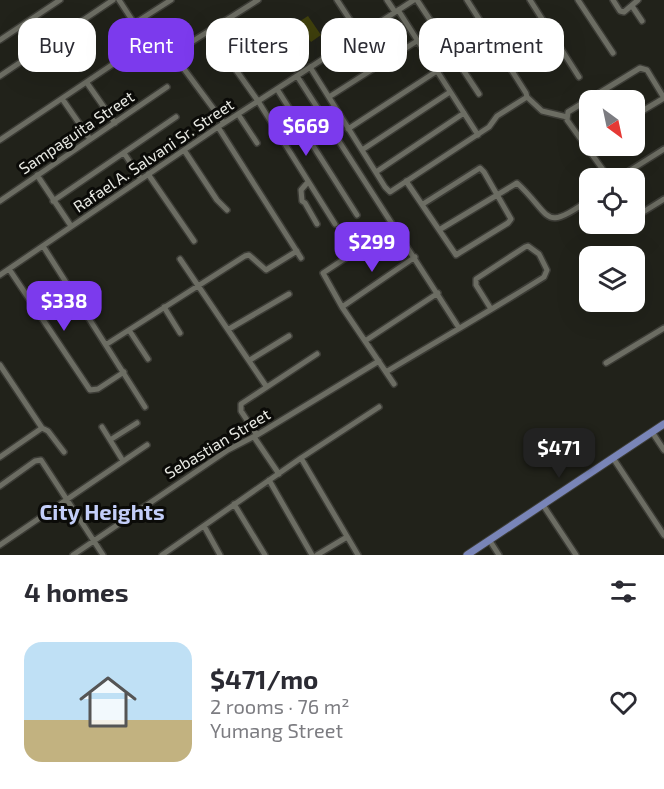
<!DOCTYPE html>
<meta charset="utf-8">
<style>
:root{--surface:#fff;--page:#f2f2f3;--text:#2b2b33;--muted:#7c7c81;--accent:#7c3aed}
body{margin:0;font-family:"Exo 2",sans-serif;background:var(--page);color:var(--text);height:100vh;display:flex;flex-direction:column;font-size:22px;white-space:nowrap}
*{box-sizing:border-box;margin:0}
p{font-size:20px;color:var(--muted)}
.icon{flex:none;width:33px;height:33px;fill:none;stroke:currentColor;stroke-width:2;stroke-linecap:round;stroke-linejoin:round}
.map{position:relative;height:555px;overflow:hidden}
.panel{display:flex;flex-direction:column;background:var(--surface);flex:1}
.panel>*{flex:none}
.guide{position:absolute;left:18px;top:18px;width:628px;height:54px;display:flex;gap:12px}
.needle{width:39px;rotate:147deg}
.controls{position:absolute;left:579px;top:90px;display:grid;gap:12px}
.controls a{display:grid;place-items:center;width:66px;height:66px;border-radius:12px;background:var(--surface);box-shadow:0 6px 24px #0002;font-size:30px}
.price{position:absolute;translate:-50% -51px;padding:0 14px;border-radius:12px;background:var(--accent);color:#fff;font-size:20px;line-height:39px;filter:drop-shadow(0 2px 3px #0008)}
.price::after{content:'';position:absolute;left:50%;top:36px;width:18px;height:14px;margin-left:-9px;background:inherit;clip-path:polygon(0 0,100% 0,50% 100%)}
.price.selected{background:#222;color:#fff}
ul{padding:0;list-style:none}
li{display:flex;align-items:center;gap:18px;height:150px;padding:0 24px}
li span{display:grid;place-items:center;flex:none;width:168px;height:120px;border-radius:18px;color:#555}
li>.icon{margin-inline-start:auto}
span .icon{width:72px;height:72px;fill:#fffc;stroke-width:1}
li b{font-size:26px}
h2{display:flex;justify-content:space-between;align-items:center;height:72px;padding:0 24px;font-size:26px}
.chip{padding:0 21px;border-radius:18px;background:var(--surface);box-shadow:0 6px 24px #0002;font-size:21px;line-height:54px}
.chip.selected{background:var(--accent);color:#fff}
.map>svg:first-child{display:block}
</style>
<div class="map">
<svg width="664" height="555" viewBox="0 0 664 555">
<rect width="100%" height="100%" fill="#21221a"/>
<!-- green -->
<path fill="#40410d" d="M308,16L321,35L311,42L297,23Z"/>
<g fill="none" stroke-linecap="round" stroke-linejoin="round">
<defs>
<path id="minor" d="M119,0L155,55L163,60L258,0
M337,0L360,35
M387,0L395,12
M417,0L479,94
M530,0L579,77
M578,0L613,53
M613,0L620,11L624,12L638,0
M632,6L642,21
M398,10L478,135
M135,23L171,0
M209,32L258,101L335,224
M0,40L60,0
M173,54L224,123
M310,67L385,187L390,192L489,127L497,116L527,97L526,93L467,0
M0,76L113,0
M297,76L459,328
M87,83L115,123
M277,89L357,215
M329,97L417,41
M527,97L542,111L567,117
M63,100L90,139
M238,114L257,143
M634,116L664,98
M218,127L301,258
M348,129L437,71
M0,140L146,42
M184,150L217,200L227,210
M362,150L450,92
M124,153L141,179
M376,172L464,113
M148,174L194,241
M37,175L71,226
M609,178L567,120L568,112L640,68L647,70L664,98
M618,178L664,149
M406,181L456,255L508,223L511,219L484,172L480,168L423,204
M308,182L301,190L302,201L305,203L317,224
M0,201L167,87
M53,201L176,117
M634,214H640L664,199
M439,230L517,183C552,215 542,234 590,199
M43,246L145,407
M180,259L266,386
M9,269L90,390L98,389L124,372
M0,275L218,127L414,0
M164,307L180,333
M342,307L415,257
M229,329L289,294
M129,330L148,359
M365,341L438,293
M107,344L245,256L249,255L266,270L297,251
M250,360L289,336
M606,363L664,328
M0,365L42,428L48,431L64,452
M386,372C439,340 492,310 544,277L547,270L539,254L528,246L525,247L476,279V285L491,309
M394,384L342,307L323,273L394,226
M102,427L123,461
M652,432L664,450
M257,435L241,411V404L317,354
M254,437L279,474
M110,440L137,423
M0,457L42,428
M301,458L358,555
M613,458L664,535
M269,480L312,555
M0,486L35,461L41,460L103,555
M234,504L265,555
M543,505L576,555
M204,526L220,555
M490,541L499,555
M0,545L147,445
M73,555L228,450L257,435L379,361
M162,555L301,458L379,407
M317,555L347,537"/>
<path id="major" d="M467,555L664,424"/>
</defs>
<!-- minor casing -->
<use href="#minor" stroke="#3c3c36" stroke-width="8"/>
<!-- major casing -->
<use href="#major" stroke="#3c3c36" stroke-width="9"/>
<!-- minor -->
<use href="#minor" stroke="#6c6d63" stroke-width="5"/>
<!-- major -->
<use href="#major" stroke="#7985b8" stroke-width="7"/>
</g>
<g text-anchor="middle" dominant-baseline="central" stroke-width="6" stroke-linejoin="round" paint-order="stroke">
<!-- street labels -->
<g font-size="16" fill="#e9eae4" stroke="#0b0b08">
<text transform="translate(76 132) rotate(-34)">Sampaguita Street</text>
<text transform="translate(153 155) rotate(-34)">Rafael A. Salvani Sr. Street</text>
<text transform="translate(217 443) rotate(-31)">Sebastian Street</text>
</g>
<!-- district labels -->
<g font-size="22" font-weight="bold" fill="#c3cef9" stroke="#0b0b08">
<text x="102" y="511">City Heights</text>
</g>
</g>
</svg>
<div class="controls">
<a><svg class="needle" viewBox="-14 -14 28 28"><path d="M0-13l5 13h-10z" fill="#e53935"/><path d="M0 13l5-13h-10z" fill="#7c7c81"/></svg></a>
<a><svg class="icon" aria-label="locate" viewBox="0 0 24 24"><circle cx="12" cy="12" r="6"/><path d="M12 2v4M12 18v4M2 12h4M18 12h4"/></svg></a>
<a><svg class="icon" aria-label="layers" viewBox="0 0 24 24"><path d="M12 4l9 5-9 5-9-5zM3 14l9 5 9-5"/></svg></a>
</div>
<b class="price" style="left:306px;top:157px">$669</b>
<b class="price" style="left:372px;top:273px">$299</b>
<b class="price" style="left:64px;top:332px">$338</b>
<b class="price selected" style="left:559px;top:479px">$471</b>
<div class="guide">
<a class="chip">Buy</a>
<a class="chip selected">Rent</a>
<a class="chip">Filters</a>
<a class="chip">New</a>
<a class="chip">Apartment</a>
</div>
</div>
<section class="panel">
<h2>4 homes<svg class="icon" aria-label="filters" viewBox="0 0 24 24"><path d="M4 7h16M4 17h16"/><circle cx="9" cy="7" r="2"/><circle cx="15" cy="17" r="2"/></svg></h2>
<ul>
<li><span style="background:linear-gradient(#bfe0f5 65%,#c2b280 0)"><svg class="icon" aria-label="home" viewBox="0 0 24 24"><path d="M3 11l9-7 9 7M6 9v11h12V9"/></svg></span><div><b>$471/mo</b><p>2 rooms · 76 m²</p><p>Yumang Street</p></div><svg class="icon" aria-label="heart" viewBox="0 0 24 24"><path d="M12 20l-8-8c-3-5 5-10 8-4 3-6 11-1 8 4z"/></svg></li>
</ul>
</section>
